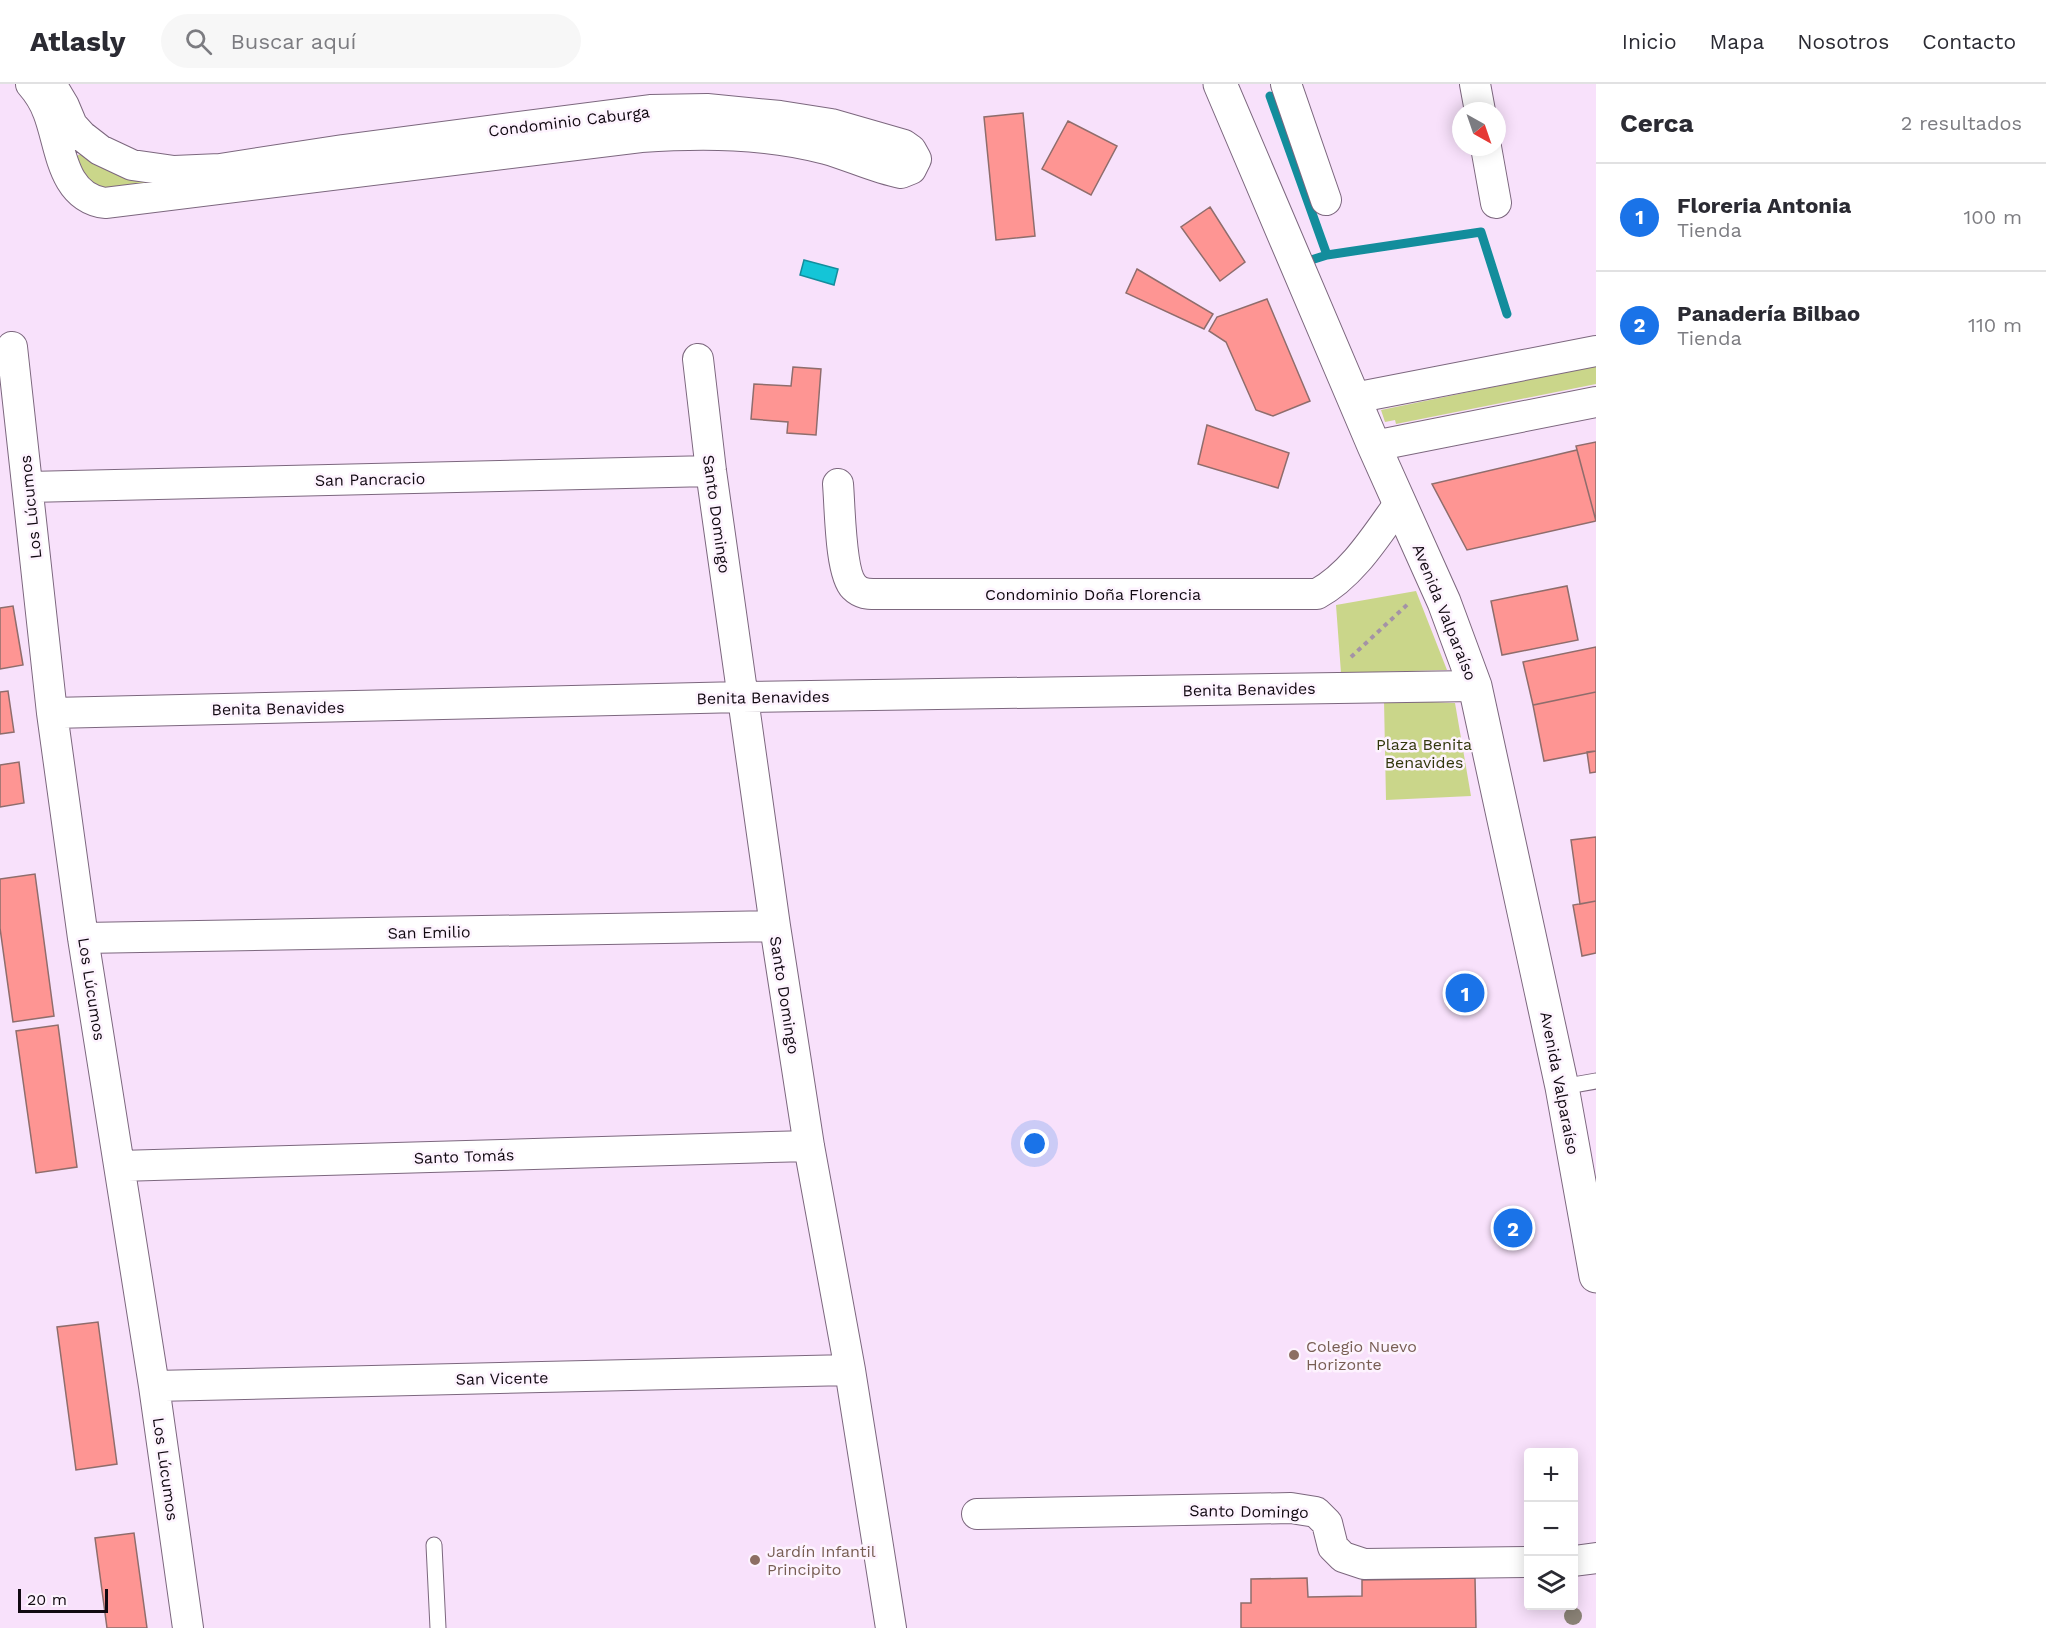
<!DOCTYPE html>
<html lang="es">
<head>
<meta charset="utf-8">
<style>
	body { margin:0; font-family:"Work Sans",sans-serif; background:#f7f7f7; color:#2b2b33 }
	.controls { position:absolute; right:18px; bottom:18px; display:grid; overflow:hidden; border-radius:6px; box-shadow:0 3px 15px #0003 }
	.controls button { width:54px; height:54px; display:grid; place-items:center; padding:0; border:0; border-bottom:2px solid #e1e1e2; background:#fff; color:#2b2b33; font:30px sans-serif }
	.compass { position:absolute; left:1452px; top:18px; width:54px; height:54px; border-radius:50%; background:#fff; box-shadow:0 3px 15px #0003; rotate:140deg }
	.scale { position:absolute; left:18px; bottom:15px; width:90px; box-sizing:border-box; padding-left:6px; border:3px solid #110911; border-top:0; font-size:16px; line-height:21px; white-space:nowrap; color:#110911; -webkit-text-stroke:4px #fdf3fe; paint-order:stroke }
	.you { position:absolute; left:1035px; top:1060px; width:21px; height:21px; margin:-15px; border:4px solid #fff; border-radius:50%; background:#1a73e8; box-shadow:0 0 0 9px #1a73e833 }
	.badge { display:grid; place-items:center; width:39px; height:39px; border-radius:50%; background:#1a73e8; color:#fff; font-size:20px; font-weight:700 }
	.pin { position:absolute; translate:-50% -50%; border:3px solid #fff; box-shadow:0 2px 6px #0006 }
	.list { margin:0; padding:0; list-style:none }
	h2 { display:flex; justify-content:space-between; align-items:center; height:78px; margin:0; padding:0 24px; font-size:26px }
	h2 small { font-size:20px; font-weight:400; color:#7c7c81 }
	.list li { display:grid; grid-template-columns:39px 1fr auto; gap:18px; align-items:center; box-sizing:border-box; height:108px; padding:0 24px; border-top:2px solid #e1e1e2 }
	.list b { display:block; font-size:22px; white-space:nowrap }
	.list p { margin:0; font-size:20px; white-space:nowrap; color:#7c7c81 }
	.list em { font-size:20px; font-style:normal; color:#7c7c81 }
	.icon { flex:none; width:33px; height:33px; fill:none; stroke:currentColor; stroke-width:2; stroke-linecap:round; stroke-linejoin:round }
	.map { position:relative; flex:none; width:1596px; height:1544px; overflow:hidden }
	header { display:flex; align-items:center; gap:36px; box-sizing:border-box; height:84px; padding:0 30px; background:#fff; border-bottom:2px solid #e1e1e2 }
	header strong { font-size:28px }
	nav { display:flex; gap:33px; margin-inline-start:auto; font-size:21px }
	.search { width:420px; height:54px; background:#f7f7f7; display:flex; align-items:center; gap:15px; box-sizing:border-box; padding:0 21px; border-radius:33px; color:#7c7c81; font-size:22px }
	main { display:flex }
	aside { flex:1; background:#fff }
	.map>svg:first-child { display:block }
	.green { fill:#cad68a }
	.water { fill:#14c5d7; stroke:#138d9c; stroke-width:1.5 }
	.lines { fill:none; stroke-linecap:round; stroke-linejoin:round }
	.stream { stroke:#138d9c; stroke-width:9 }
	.building { fill:#fe9593; stroke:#8f6d6c; stroke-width:1.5 }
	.lane-casing { stroke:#7c677e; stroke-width:17 }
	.street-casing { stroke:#7c677e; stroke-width:32 }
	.secondary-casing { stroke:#7c677e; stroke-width:35 }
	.path { stroke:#a493a6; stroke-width:4; stroke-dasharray:4.5 4.5; stroke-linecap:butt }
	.lane { stroke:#fff; stroke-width:15 }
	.street { stroke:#fff; stroke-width:30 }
	.secondary { stroke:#fff; stroke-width:33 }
	.tree { fill:#8b8377 }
	.education-dot { fill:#8d6e63; stroke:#fdf3fe; stroke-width:2 }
	.labels { text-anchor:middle; stroke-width:5; stroke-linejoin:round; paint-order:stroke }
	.street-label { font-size:16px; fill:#110911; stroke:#fdf3fe }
	.park-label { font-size:16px; fill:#31360b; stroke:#fdf3fe }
	.education-label { font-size:16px; fill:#785e54; stroke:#fdf3fe; text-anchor:start }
</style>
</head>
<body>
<header>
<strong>Atlasly</strong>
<div class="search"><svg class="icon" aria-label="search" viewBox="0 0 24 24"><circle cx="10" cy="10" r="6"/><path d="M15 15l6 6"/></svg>Buscar aquí</div>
<nav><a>Inicio</a><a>Mapa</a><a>Nosotros</a><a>Contacto</a></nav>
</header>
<main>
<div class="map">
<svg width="1596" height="1544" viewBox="0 0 1596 1544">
	<rect width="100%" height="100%" fill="#f8e1fb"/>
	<!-- green -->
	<path class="green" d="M89 68 165 96 93 108 74 77 78 71Z
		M1596 282V300L1396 340 1395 336 1385 338 1381 326Z
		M1416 507 1447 586 1341 589 1336 521Z
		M1384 616 1455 619 1471 712 1386 716Z"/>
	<!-- water -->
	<path class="water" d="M804 176 838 185 834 201 800 191Z"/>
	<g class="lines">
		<!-- stream -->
		<path class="stream" d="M1270 12 1327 171 1481 148 1507 230
			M1311 176 1327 171"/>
	</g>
	<!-- building -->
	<path class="building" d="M1023 29 1035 152 996 156 984 33Z
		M1068 37 1117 62 1091 111 1042 85Z
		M1210 123 1245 178 1220 197 1181 143Z
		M1137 185 1213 230 1204 245 1126 209Z
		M1267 215 1310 317 1273 332 1256 326 1226 258 1209 247 1217 233Z
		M793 283 821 285 816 351 787 349 788 338 751 335 754 300 791 302Z
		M1207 341 1289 369 1278 404 1198 380Z
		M1596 358V437L1576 362Z
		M1577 366 1596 437 1467 466 1432 400Z
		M1567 502 1578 556 1502 571 1491 517Z
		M13 522 23 581 0 585V524Z
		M1596 563V608L1533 621 1523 578Z
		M8 607 14 648 0 650V608Z
		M1596 608V667L1544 677 1533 621Z
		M1596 667V688L1590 689 1587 668Z
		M19 678 24 719 0 723V681Z
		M1596 753V817L1580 820 1571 756Z
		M35 790 54 932 13 938 0 844V795Z
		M1596 817V869L1582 872 1573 821Z
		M58 941 77 1083 36 1089 16 947Z
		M98 1238 117 1380 76 1386 57 1243Z
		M134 1449 147 1544H107L95 1454Z
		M1307 1494 1308 1513 1362 1512V1496L1475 1494 1476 1544H1241V1519H1251V1495Z"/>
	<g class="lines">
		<defs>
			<path id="lane" d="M1562 1003 1596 997
				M434 1461 438 1544"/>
			<path id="street" d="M31 0C38 8 44 17 48 28 61 61 61 113 105 119L641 53C702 49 766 49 826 65 851 72 875 84 901 89L911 85 916 75 911 66 904 61 831 40 780 32 707 25 650 26 343 66 220 85 174 87 132 81 100 66 82 52 72 41 64 22 51 0
				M1286 0 1326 116
				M1475 0 1480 27
				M1486 63 1496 119
				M12 263 52 629 83 854 154 1302 188 1544
				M698 275 711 387 775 842 809 1062 850 1286 891 1544
				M1354 314 1596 267
				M1374 362 1596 318
				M838 400C840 422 840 489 854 503 861 510 868 510 876 510H1317C1352 491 1376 452 1399 420
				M28 403 711 387
				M52 629 742 613 1475 602
				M83 854 775 842
				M120 1082 809 1062
				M154 1302 850 1286
				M977 1430 1291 1424 1316 1428 1327 1439 1333 1463 1343 1473 1364 1480 1528 1478
				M1574 1477 1596 1474"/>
			<path id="secondary" d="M1220 0 1374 362 1444 518 1475 602 1562 1003 1596 1192"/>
		</defs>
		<!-- lane casing -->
		<use href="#lane" class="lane-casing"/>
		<!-- street casing -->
		<use href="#street" class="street-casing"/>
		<!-- secondary casing -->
		<use href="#secondary" class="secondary-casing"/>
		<!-- path -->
		<path class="path" d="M1351 573 1409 519"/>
		<!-- lane -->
		<use href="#lane" class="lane"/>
		<!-- street -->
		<use href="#street" class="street"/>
		<!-- secondary -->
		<use href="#secondary" class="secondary"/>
	</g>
	<!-- trees -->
	<circle class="tree" cx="1573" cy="1532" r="9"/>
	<!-- markers -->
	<g class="education-dot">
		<circle cx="1294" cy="1271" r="6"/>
		<circle cx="755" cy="1476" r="6"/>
	</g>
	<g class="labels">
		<!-- street labels -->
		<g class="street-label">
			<text transform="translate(569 37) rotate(-7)" y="6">Condominio Caburga</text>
			<text transform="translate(370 395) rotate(-1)" y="6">San Pancracio</text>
			<text transform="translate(30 423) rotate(-96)" y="6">Los Lúcumos</text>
			<text transform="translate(717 430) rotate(82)" y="6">Santo Domingo</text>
			<text x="1093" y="516">Condominio Doña Florencia</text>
			<text transform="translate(1445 528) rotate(68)" y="6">Avenida Valparaíso</text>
			<text transform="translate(1249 605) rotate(-1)" y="6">Benita Benavides</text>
			<text transform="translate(763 613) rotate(-1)" y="6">Benita Benavides</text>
			<text transform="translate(278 624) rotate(-1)" y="6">Benita Benavides</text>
			<text transform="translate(429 848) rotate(-1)" y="6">San Emilio</text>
			<text transform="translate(92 905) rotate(81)" y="6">Los Lúcumos</text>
			<text transform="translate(785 911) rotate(81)" y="6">Santo Domingo</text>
			<text transform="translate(1560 999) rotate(79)" y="6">Avenida Valparaíso</text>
			<text transform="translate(464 1072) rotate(-2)" y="6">Santo Tomás</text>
			<text transform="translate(502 1294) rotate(-1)" y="6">San Vicente</text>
			<text transform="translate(166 1385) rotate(82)" y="6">Los Lúcumos</text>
			<text transform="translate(1249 1427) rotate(1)" y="6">Santo Domingo</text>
		</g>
		<!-- park labels -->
		<g class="park-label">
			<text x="1424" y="666">Plaza Benita<tspan x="1424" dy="18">Benavides</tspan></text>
		</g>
		<!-- education labels -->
		<g class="education-label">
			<text x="1306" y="1268">Colegio Nuevo<tspan x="1306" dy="18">Horizonte</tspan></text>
			<text x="767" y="1473">Jardín Infantil<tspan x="767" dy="18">Principito</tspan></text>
		</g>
	</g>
</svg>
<div class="controls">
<button>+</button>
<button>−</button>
<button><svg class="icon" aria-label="layers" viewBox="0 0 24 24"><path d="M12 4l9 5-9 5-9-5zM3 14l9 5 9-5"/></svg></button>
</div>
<svg class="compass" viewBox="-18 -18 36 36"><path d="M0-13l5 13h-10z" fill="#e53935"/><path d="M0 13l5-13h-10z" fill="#7c7c81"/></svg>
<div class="scale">20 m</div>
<div class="you"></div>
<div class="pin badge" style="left:1465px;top:909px">1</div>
<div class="pin badge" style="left:1513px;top:1144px">2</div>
</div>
<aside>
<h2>Cerca<small>2 resultados</small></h2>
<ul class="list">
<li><span class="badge">1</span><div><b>Floreria Antonia</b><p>Tienda</p></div><em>100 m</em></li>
<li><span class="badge">2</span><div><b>Panadería Bilbao</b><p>Tienda</p></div><em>110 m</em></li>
</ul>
</aside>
</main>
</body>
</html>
